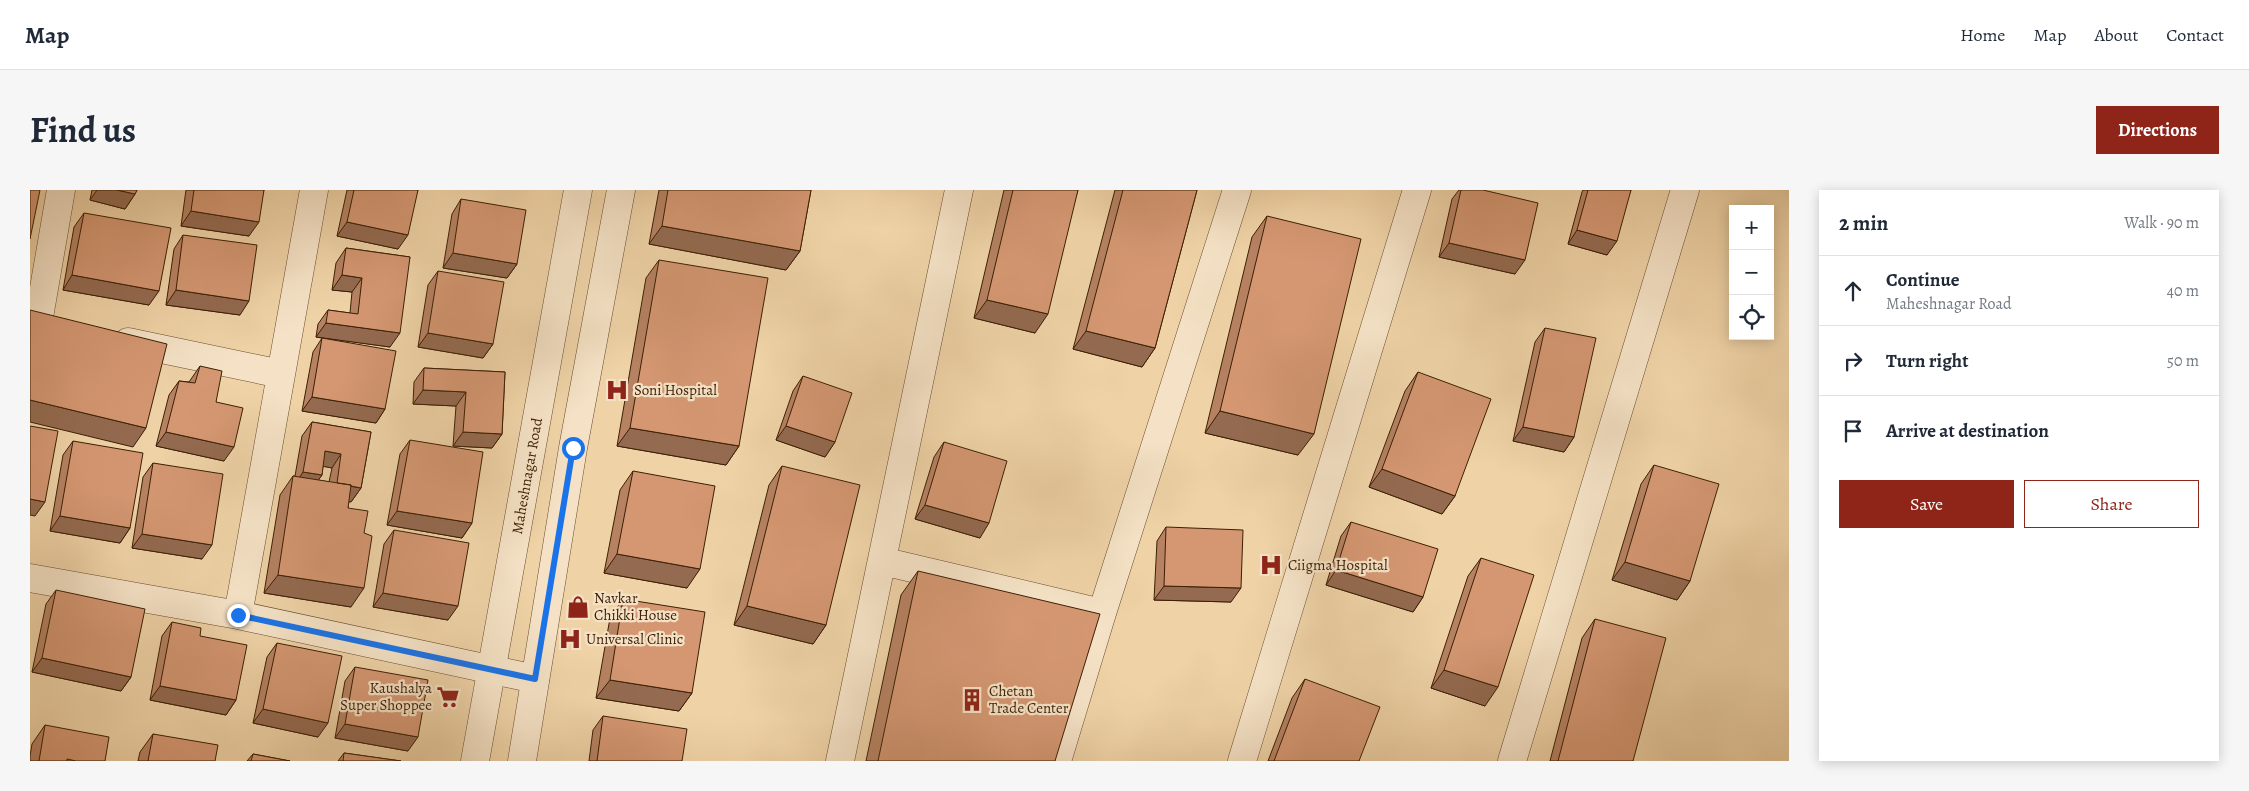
<!DOCTYPE html>
<html lang="en">
<head>
<meta charset="utf-8">
<style>
	body { margin:0; font-family:Alegreya,serif; background:#f6f6f7; color:#1f2937 }
	.controls { position:absolute; right:15px; top:15px; display:grid; overflow:hidden; border-radius:0px; box-shadow:0 2px 12px #0003 }
	.controls button { width:45px; height:45px; display:grid; place-items:center; padding:0; border:0; border-bottom:1px solid #e0e1e3; background:#fff; color:#1f2937; font:25px sans-serif }
	.stop { position:absolute; width:15px; height:15px; margin:-11px; border:4px solid #1a73e8; border-radius:50%; background:#fff }
	.stop.end { background:#1a73e8; border-color:#fff; box-shadow:0 1px 5px #0008 }
	.list { margin:0; padding:0; list-style:none }
	h2 { display:flex; justify-content:space-between; align-items:center; height:65px; margin:0; padding:0 20px; font-size:21px }
	h2 small { font-size:16px; font-weight:400; color:#747a83 }
	.list li { display:grid; grid-template-columns:32px 1fr auto; gap:15px; align-items:center; box-sizing:border-box; height:70px; padding:0 20px; border-top:1px solid #e0e1e3 }
	.list b { display:block; font-size:19px; white-space:nowrap }
	.list p { margin:0; font-size:16px; white-space:nowrap; color:#747a83 }
	.list em { font-size:16px; font-style:normal; color:#747a83 }
	.actions { display:flex; gap:10px; padding:15px 20px }
	.actions a { flex:1; padding:11px 0; border:1px solid #8f2418; border-radius:0px; text-align:center; font-size:18px; color:#8f2418 }
	.actions .main { background:#8f2418; color:#fff }
	.icon { flex:none; width:28px; height:28px; fill:none; stroke:currentColor; stroke-width:2; stroke-linecap:round; stroke-linejoin:round }
	.map { position:relative; flex:none; width:1759px; height:571px; overflow:hidden; border-radius:0px }
	header { display:flex; align-items:center; gap:30px; box-sizing:border-box; height:70px; padding:0 25px; background:#fff; border-bottom:1px solid #e0e1e3 }
	header strong { font-size:24px }
	nav { display:flex; gap:28px; margin-inline-start:auto; font-size:18px }
	.intro { display:flex; align-items:center; justify-content:space-between; box-sizing:border-box; height:120px; padding:0 30px }
	h1 { margin:0; font-size:35px }
	.button { padding:12px 22px; border-radius:0px; background:#8f2418; color:#fff; font-size:18px; font-weight:700 }
	main { display:flex; gap:30px; padding:0 30px }
	aside { flex:1; background:#fff; border-radius:0px; box-shadow:0 2px 12px #0003 }
	.map>svg:first-child { display:block }
	.lines { fill:none; stroke-linecap:round; stroke-linejoin:round }
	.minor-casing { stroke:#694c2e; stroke-width:29 }
	.tertiary-casing { stroke:#694c2e; stroke-width:29 }
	.minor { stroke:#f5e2c6; stroke-width:28 }
	.tertiary { stroke:#f5e2c6; stroke-width:28 }
	.wall { fill:#b68262; stroke:#3c1f05; fill-rule:evenodd }
	.shaded-wall { fill:#946a50; stroke:#3c1f05 }
	.building { fill:#d49772; stroke:#3c1f05 }
	.route { stroke:#1a73e8; stroke-width:6 }
	.labels { text-anchor:middle; stroke-width:4.5; stroke-linejoin:round; paint-order:stroke }
	.poi-label { font-size:15px; fill:#3c1f05; stroke:#f5e2c6; text-anchor:start }
	.street-label { font-size:15px; fill:#3c1f05; stroke:#f5e2c6 }
</style>
</head>
<body>
<header>
<strong>Map</strong>
<nav><a>Home</a><a>Map</a><a>About</a><a>Contact</a></nav>
</header>
<div class="intro"><h1>Find us</h1><a class="button">Directions</a></div>
<main>
<div class="map">
<svg width="1759" height="571" viewBox="0 0 1759 571">
	<rect width="100%" height="100%" fill="#efd3a7"/>
	<filter id="stains"><feTurbulence type="fractalNoise" baseFrequency=".004" numOctaves="4"/><feColorMatrix values="0 0 0 0 .2 0 0 0 0 .09 0 0 0 0 .02 0 0 0 .5 -.17"/></filter>
	<radialGradient id="worn" r=".72"><stop offset=".6" stop-color="#630" stop-opacity="0"/><stop offset="1" stop-color="#630" stop-opacity=".3"/></radialGradient>
	<g class="lines">
		<defs>
			<path id="minor" d="M8 133 31 0
				M98 152 251 184
				M852 371 1072 423 1207 0
				M0 388 208 425 505 489
				M208 425 284 0
				M810 571 929 0
				M1027 571 1072 423
				M1212 571 1387 0
				M1482 571 1655 0"/>
			<path id="tertiary" d="M445 571 548 0
				M492 571 543 258 591 0"/>
		</defs>
		<!-- minor casing -->
		<use href="#minor" class="minor-casing"/>
		<!-- tertiary casing -->
		<use href="#tertiary" class="tertiary-casing"/>
		<!-- minor -->
		<use href="#minor" class="minor"/>
		<!-- tertiary -->
		<use href="#tertiary" class="tertiary"/>
	</g>
	<!-- wall -->
	<path class="wall" d="M62 0H107L105 4 95 19 60 10Z
		M156 0H234L219 46 151 36Z
		M317 0H388L368 59 307 46Z
		M629 0H781L770 61 756 80 619 54Z
		M974 0H1048L1005 143 944 128Z
		M1085 0H1167L1125 158 1112 177 1043 159Z
		M1429 0H1453L1485 84 1409 67 1422 9Z
		M1553 0H1601L1577 65 1538 54 1552 2Z
		M431 9 487 74 477 88 413 78 422 24Z
		M54 23 119 115 33 100 44 37Z
		M1237 26 1268 265 1175 243 1222 47Z
		M153 45 210 125 136 115 144 59Z
		M316 58 380 67 360 157 302 149 355 219 346 233 272 221 283 162 292 148 286 147 288 134 298 120 320 123 322 102 302 100 306 73Z
		M629 70 709 256 696 275 587 256 616 88Z
		M408 81 463 154 453 168 388 157 398 95Z
		M1515 138 1544 247 1534 262 1483 251 1505 152Z
		M170 176 186 212 194 271 126 256 139 205 149 191 159 192Z
		M394 178 475 182 472 244 462 258 423 256 426 216 383 214 384 192Z
		M1388 182 1425 306 1412 324 1339 297 1375 201Z
		M773 186 805 252 795 267 746 250 763 201Z
		M282 232 341 242 331 298 321 312 319 311 318 318 321 417 234 403 250 305 263 286H265L272 246ZM293 276 302 278 299 292 288 290 292 285Z
		M380 250 442 333 432 348 357 335 370 264Z
		M43 251 100 338 90 353 20 341 33 265Z
		M914 252 950 348 885 329 904 267Z
		M123 273 172 369 102 358 113 287Z
		M1624 275 1660 391 1647 410 1582 390 1611 294Z
		M752 276 796 435 783 454 704 435 739 295Z
		M603 281 657 398 574 383 590 300Z
		M1321 332 1393 407 1383 422 1296 395 1311 346Z
		M1136 337 1201 412 1124 410 1127 351Z
		M364 340 418 430 343 417 354 354Z
		M1451 368 1455 516 1401 498 1438 386Z
		M888 381 1025 571H836L871 405Z
		M26 400 101 487 91 501 2 482 16 414Z
		M593 409 662 503 649 521 566 508 580 428Z
		M1565 429 1603 571H1520L1552 448Z
		M142 432 206 510 196 525 120 510 132 446Z
		M247 453 288 547 223 533 237 467Z
		M325 477 378 561 305 548 315 491Z
		M1275 489 1329 571H1238L1262 508Z
		M573 526 652 571H559L563 540Z
		M15 535 75 571H0V566L2 554Z
		M123 544 185 571H108L110 562Z
		M314 563 371 571H308Z
		M223 564 260 571H217Z"/>
	<!-- shaded-wall -->
	<path class="shaded-wall" d="M67 0H87L105 4 95 19 60 10Z
		M161 21 229 32 219 46 151 36Z
		M317 32 378 45 368 59 307 46Z
		M632 36 770 61 756 80 619 54Z
		M1547 40 1587 51 1577 65 1538 54Z
		M1419 53 1495 70 1485 84 1409 67Z
		M423 63 487 74 477 88 413 78Z
		M42 85 129 101 119 115 33 100Z
		M312 85 332 88 322 102 302 100Z
		M146 100 219 111 210 125 136 115Z
		M957 110 1018 124 1005 143 944 128Z
		M296 133 370 143 360 157 286 147Z
		M1056 141 1125 158 1112 177 1043 159Z
		M398 143 463 154 453 168 388 157Z
		M393 200 436 202 426 216 383 214Z
		M282 207 355 219 346 233 272 221Z
		M0 210 116 238 103 257 0 232Z
		M1190 221 1284 244 1268 265 1175 243Z
		M756 236 805 252 795 267 746 250Z
		M1493 237 1544 247 1534 262 1483 251Z
		M600 238 709 256 696 275 587 256Z
		M136 242 204 257 194 271 126 256Z
		M433 242 472 244 462 258 423 256Z
		M295 261 311 264 302 278 286 275Z
		M1352 279 1425 306 1412 324 1339 297Z
		M273 282 292 285 282 299 264 296Z
		M307 294 331 298 321 312 297 308Z
		M0 309 15 312 5 326 0 325Z
		M895 315 959 333 950 348 885 329Z
		M367 321 442 333 432 348 357 335Z
		M30 326 100 338 90 353 20 341Z
		M112 344 182 355 172 369 102 358Z
		M587 364 670 379 657 398 574 383Z
		M1595 372 1660 391 1647 410 1582 390Z
		M1306 380 1393 407 1383 422 1296 395Z
		M248 385 334 398 321 417 234 403Z
		M1134 396 1211 398 1201 412 1124 410Z
		M353 403 428 416 418 430 343 417Z
		M717 416 796 435 783 454 704 435Z
		M12 468 101 487 91 501 2 482Z
		M1414 480 1468 497 1455 516 1401 498Z
		M580 490 662 503 649 521 566 508Z
		M130 496 206 510 196 525 120 510Z
		M233 519 298 533 288 547 223 533Z
		M315 534 388 547 378 561 305 548Z"/>
	<!-- building -->
	<path class="building" d="M0 0H10L0 49Z
		M87 0H107L105 4Z
		M164 0H234L229 32 161 21Z
		M324 0H388L378 45 317 32Z
		M638 0H781L770 61 632 36Z
		M983 0H1048L1018 124 957 110Z
		M1093 0H1167L1125 158 1056 141Z
		M1431 0H1453L1508 13 1495 70 1419 53Z
		M1558 0H1601L1587 51 1547 40Z
		M431 9 496 20 487 74 423 63Z
		M54 23 141 38 129 101 42 85Z
		M1237 26 1331 49 1284 244 1190 221Z
		M153 45 227 55 219 111 146 100Z
		M316 58 380 67 370 143 296 133 298 120 328 124 332 88 312 85Z
		M629 70 738 88 709 256 600 238Z
		M408 81 474 92 463 154 398 143Z
		M0 120 137 154 116 238 0 210Z
		M1515 138 1566 148 1544 247 1493 237Z
		M292 148 366 161 355 219 282 207Z
		M170 176 192 181 186 212 213 218 204 257 136 242 149 191 165 193Z
		M394 178 475 182 472 244 433 242 436 202 393 200Z
		M1388 182 1461 209 1425 306 1352 279Z
		M773 186 822 203 805 252 756 236Z
		M282 232 341 242 331 298 321 296V295L307 293 311 264 295 261 292 285 273 282Z
		M0 236 28 241 15 312 0 309Z
		M380 250 453 262 442 333 367 321Z
		M43 251 113 263 100 338 30 326Z
		M914 252 977 271 959 333 895 315Z
		M123 273 193 284 182 355 112 344Z
		M1624 275 1689 294 1660 391 1595 372Z
		M752 276 830 295 796 435 717 416Z
		M603 281 685 296 670 379 587 364Z
		M263 286 321 295 318 318 338 321 334 343 342 346 334 398 248 385Z
		M1321 332 1408 359 1393 407 1306 380Z
		M1136 337 1213 340 1211 398 1134 396Z
		M364 340 439 353 428 416 353 403Z
		M1451 368 1504 385 1468 497 1414 480Z
		M888 381 1070 424 1025 571H848Z
		M26 400 115 419 101 487 12 468Z
		M593 409 675 422 662 503 580 490Z
		M1565 429 1636 448 1603 571H1528Z
		M142 432 171 438 170 446 217 455 206 510 130 496Z
		M247 453 312 466 298 533 233 519Z
		M325 477 398 490 388 547 315 534Z
		M1275 489 1350 517 1329 571H1244Z
		M573 526 657 539 652 571H567Z
		M15 535 79 547 75 571H46L37 569V571H9Z
		M123 544 188 555 185 571H118Z
		M314 563 371 571H313Z
		M223 564 260 571H221Z"/>
	<g class="lines">
		<!-- route -->
		<path class="route" d="M208 425 505 489 543 258"/>
	</g>
	<!-- icons -->
	<defs>
		<symbol id="hospital-bare" viewBox="-9 -9 18 18"><path d="M-5-5h3v3.5h4V-5h3V5h-3V1.5h-4V5h-3Z" fill="#8f2418" stroke="#f5e2c6" stroke-width="2.5" paint-order="stroke"/></symbol>
		<symbol id="shop-bare" viewBox="-9 -9 18 18"><path d="M-5-2.5h2.3a2.7 3.5 0 0 1 5.4 0H5L5.5 6h-11ZM-1.5-2.5h3a1.5 2.3 0 0 0-3 0Z" fill="#8f2418" stroke="#f5e2c6" stroke-width="2.5" paint-order="stroke"/></symbol>
		<symbol id="supermarket-bare" viewBox="-9 -9 18 18"><path d="M-6-5.5h2.5l.6 2H6L4.5 2H-2.5L-4.4-4H-6ZM-1.5 3.2a1.3 1.3 0 1 0 .1 0ZM3 3.2a1.3 1.3 0 1 0 .1 0Z" fill="#8f2418" stroke="#f5e2c6" stroke-width="2.5" paint-order="stroke"/></symbol>
		<symbol id="building-bare" viewBox="-9 -9 18 18"><path d="M-4-6H4V6H1V3H-1V6H-4ZM-2.5-4.3h1.7v1.8h-1.7ZM.8-4.3h1.7v1.8H.8ZM-2.5-1h1.7V.8h-1.7ZM.8-1h1.7V.8H.8Z" fill="#8f2418" stroke="#f5e2c6" stroke-width="2.5" paint-order="stroke"/></symbol>
	</defs>
	<g fill-rule="evenodd">
		<use href="#hospital-bare" x="571" y="184" width="32" height="32"/>
		<use href="#hospital-bare" x="1225" y="359" width="32" height="32"/>
		<use href="#shop-bare" x="532" y="401" width="32" height="32"/>
		<use href="#hospital-bare" x="524" y="433" width="32" height="32"/>
		<use href="#supermarket-bare" x="402" y="491" width="32" height="32"/>
		<use href="#building-bare" x="926" y="494" width="32" height="32"/>
	</g>
	<g class="labels">
		<!-- poi labels -->
		<g class="poi-label">
			<text x="604" y="205">Soni Hospital</text>
			<text x="1258" y="380">Ciigma Hospital</text>
			<text x="564" y="413">Navkar<tspan x="564" dy="17">Chikki House</tspan></text>
			<text x="556" y="454">Universal Clinic</text>
			<text x="402" y="503" text-anchor="end">Kaushalya<tspan x="402" dy="17">Super Shoppee</tspan></text>
			<text x="959" y="506">Chetan<tspan x="959" dy="17">Trade Center</tspan></text>
		</g>
		<!-- street labels -->
		<g class="street-label">
			<text transform="translate(497 286) rotate(-80)" y="5">Maheshnagar Road</text>
		</g>
	</g>
	<rect width="100%" height="100%" filter="url(#stains)"/>
	<rect width="100%" height="100%" fill="url(#worn)"/>
</svg>
<div class="controls">
<button>+</button>
<button>−</button>
<button><svg class="icon" aria-label="locate" viewBox="0 0 24 24"><circle cx="12" cy="12" r="6"/><path d="M12 2v4M12 18v4M2 12h4M18 12h4"/></svg></button>
</div>
<div class="stop" style="left:543px;top:258px"></div>
<div class="stop end" style="left:208px;top:425px"></div>
</div>
<aside>
<h2>2 min<small>Walk · 90 m</small></h2>
<ul class="list">
<li><svg class="icon" aria-label="ahead" viewBox="0 0 24 24"><path d="M12 20V5M6 11l6-6 6 6"/></svg><div><b>Continue</b><p>Maheshnagar Road</p></div><em>40 m</em></li>
<li><svg class="icon" aria-label="right" viewBox="0 0 24 24"><path d="M7 20v-9h11M14 6l5 5-5 5"/></svg><div><b>Turn right</b></div><em>50 m</em></li>
<li><svg class="icon" aria-label="arrive" viewBox="0 0 24 24"><path d="M6 21V4h12l-3 4 3 4H6"/></svg><div><b>Arrive at destination</b></div></li>
</ul>
<div class="actions"><a class="main">Save</a><a>Share</a></div>
</aside>
</main>
</body>
</html>
